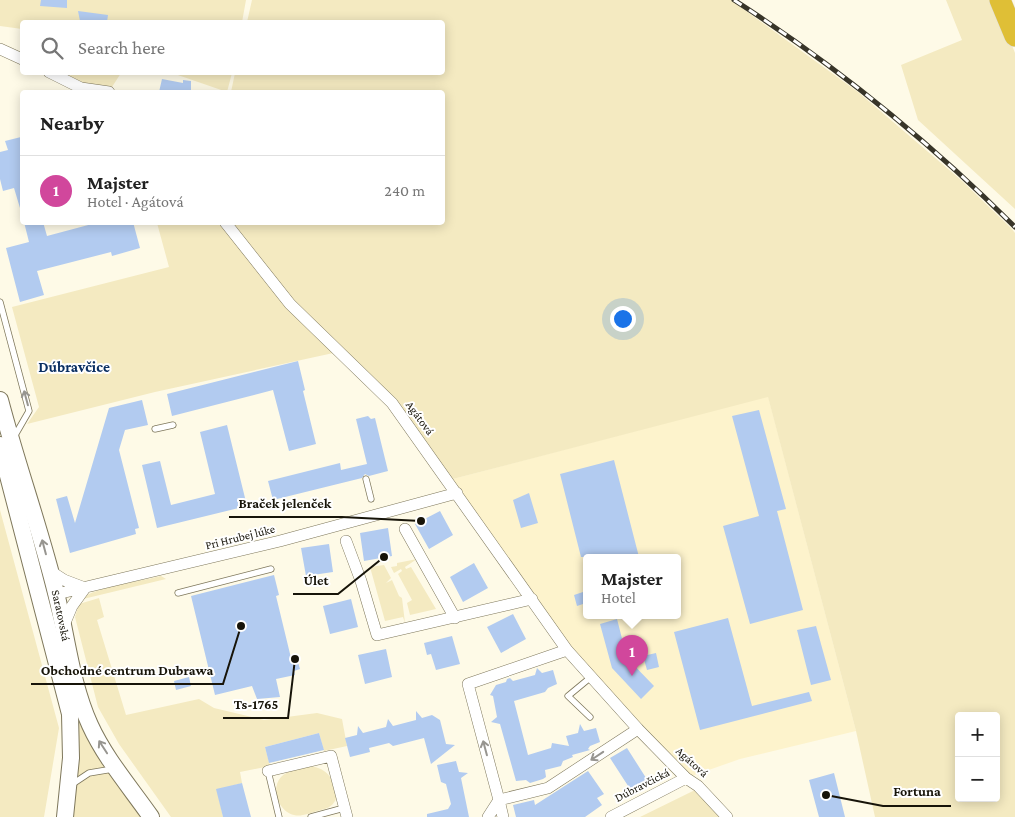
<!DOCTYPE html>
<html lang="en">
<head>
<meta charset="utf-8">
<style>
	body { margin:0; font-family:"Crimson Pro",serif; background:#f6f6f6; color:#222 }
	.controls { position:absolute; right:15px; bottom:15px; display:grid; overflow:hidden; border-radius:5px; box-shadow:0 2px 12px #0003 }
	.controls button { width:45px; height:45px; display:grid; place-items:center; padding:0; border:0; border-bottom:1px solid #e0e0e0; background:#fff; color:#222; font:25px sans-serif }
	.you { position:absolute; left:622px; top:318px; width:18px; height:18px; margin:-12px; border:4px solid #fff; border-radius:50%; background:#1a73e8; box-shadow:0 0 0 8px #1a73e833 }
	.badge { display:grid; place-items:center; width:32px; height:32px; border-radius:50%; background:#1664ce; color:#fff; font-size:16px; font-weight:700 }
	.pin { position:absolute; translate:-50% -41px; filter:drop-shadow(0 1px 2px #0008) }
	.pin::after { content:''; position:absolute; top:26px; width:18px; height:15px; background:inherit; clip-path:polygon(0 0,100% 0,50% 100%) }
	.popup { position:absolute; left:583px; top:554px; width:98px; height:65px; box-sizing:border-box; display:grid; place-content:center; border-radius:5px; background:#fff; filter:drop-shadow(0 1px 4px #0005); font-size:16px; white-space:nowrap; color:#767676 }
	.popup b { font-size:19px; color:#222 }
	.popup::after { content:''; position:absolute; left:50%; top:100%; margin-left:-10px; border:10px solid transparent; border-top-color:#fff }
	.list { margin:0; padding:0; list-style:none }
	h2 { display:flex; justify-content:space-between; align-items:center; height:65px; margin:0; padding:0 20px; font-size:21px }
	h2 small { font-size:16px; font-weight:400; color:#767676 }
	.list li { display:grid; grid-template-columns:32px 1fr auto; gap:15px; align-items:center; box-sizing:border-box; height:70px; padding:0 20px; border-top:1px solid #e0e0e0 }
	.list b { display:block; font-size:19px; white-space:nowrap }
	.list p { margin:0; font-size:16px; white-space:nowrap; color:#767676 }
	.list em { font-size:16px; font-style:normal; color:#767676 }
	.icon { flex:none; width:28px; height:28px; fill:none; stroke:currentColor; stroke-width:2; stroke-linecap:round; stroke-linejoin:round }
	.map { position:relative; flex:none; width:1015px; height:817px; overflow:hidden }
	.search { position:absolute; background:#fff; box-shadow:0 2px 12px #0003; left:20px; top:20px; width:425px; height:55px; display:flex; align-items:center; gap:12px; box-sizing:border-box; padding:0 18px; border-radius:5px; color:#767676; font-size:19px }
	.panel { position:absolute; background:#fff; box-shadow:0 2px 12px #0003; left:20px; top:90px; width:425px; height:135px; border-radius:5px }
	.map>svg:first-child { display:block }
	.built { fill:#fdf3cc; fill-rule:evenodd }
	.green { fill:#f4eac1; fill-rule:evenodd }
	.building { fill:#b2cbf0 }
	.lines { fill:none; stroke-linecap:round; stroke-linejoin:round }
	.service-casing { stroke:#7e775b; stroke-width:7 }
	.minor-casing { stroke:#7e775b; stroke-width:12 }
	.secondary-casing { stroke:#7e775b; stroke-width:18 }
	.motorway-casing { stroke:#dfdedd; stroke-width:22 }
	.service { stroke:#fff; stroke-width:5.5 }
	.minor { stroke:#fff; stroke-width:11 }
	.secondary { stroke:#fff; stroke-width:16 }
	.motorway { stroke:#dfbf36; stroke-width:21 }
	.rail-casing { stroke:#383529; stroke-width:5 }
	.rail { stroke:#fff; stroke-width:3; stroke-dasharray:9; stroke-linecap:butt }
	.oneway { stroke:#979590 }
	.labels { text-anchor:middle; stroke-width:4; stroke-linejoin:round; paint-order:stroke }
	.street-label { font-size:12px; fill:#171409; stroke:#fff }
	.quarter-label { font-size:15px; font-weight:bold; fill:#092e61; stroke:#fff }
	.leader { fill:none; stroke:#171409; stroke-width:2 }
	.callout-dot { fill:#171409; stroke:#fff; stroke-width:2 }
	.callout-label { font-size:14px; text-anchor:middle; font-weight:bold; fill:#171409; stroke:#fff; stroke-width:4; stroke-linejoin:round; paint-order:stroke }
</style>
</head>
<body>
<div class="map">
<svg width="1015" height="817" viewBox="0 0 1015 817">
	<rect width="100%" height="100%" fill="#fefae7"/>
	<!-- built -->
	<path class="built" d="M768 396 856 731 740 759 686 778 568 650 449 480ZM587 557H677V615H587Z"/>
	<!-- green -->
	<path class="green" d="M0 0H246L242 22H22V29L0 26Z
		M252 0H731L858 92 961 180 1011 228 1015 233V817H875L856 731 768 397 449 480 392 403 338 352 155 392 27 424 39 407 12 307 169 267 157 223 442 222V92H231L235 73 442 72V22H247ZM959 716H996V798H959Z
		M946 0H994L1015 53V209L918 120 901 65 962 40Z
		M49 73H121L112 87 105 92Z
		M172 73H232L227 92Z
		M0 510 59 728 44 817H0Z
		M417 559 405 567 406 569 411 567 436 609 410 615 407 603 412 600 398 574 402 571 401 569 394 573 391 567 397 566V563Z
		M384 565 391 578 386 583 392 580 399 596 402 598 405 623 403 617 385 621 370 567Z
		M161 576 166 579 79 600C97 586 138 582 161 576Z
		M99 598 104 617 97 620 126 715 199 699 214 708 264 720 317 713 342 719 347 746 324 751 319 733 265 747 270 766 240 772 242 783 217 790 223 817H171L119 744 98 707 75 617 79 604Z
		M79 712 151 817H65L71 758Z
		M310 766C328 768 337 782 336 799 332 808 325 809 317 811 310 813 301 817 294 815 279 812 270 789 281 777 287 770 301 769 310 766Z
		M695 790 719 817H640Z"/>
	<!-- building -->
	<path class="building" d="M41 0H67V8L40 6Z
		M78 11 108 15 107 22 80 21Z
		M162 79 183 83V80L191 81V92H159Z
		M21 137 22 208H20L14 188 3 191 0 179V152L8 150 5 141Z
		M24 222H43L47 236 92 224 133 222 140 248 112 256 111 252 37 271 44 295 20 302 6 248 29 242Z
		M298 361 305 390 303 391 316 444 289 451 273 390 172 416 167 394Z
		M142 400 148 425 125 430 119 450 139 528 135 529 136 534 70 553 56 499 67 496 75 523 109 408Z
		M759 410 786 509 777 511 803 610 750 624 723 526 759 516 732 416Z
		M368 416 371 419 375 418 388 471 369 476 365 474 362 478 273 500 268 481 340 463 341 470 367 464 356 419Z
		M227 425 247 506 157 528 142 465 160 461 171 505 215 494 200 432Z
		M614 460 639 557H581L560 474Z
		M529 493 538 523 521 528 513 500Z
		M440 511 453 535 429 549 415 524Z
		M388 528 392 556 364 561 360 533Z
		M329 544 333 572 306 576 301 548Z
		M474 563 488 588 463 602 450 577Z
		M274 575 279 595 276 596 291 658 296 656 300 669 294 671 295 675 276 679 280 697 257 699 252 686 215 695 191 596Z
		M583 592 586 603 577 606 574 595Z
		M351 599 358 627 330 634 323 606Z
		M513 614 526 639 501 653 487 627Z
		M728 618 752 706 809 692 812 701 700 730 674 632Z
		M617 619 627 658 654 686 641 699 612 668 600 624Z
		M816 626 831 680 811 685 797 630Z
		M452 636 460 664 436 670 431 654 427 655 424 643Z
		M386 649 392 677 365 684 358 655Z
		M656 653 659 667 647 670 643 656Z
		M537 668 542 673 553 670 557 684 548 688 545 692 514 701 528 755 551 748 552 743 569 746 566 736 578 733 580 724 584 731 596 728 600 742 590 746 588 749 590 750 572 755 573 757 563 761 561 766 545 770 546 777 543 779 530 783 526 780 516 781 500 724 491 722 497 717 493 696 490 695 496 685 506 682 507 679 510 678 513 681 535 675Z
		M189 677 191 686 176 690 174 681Z
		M416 711 422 718 432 715 440 720 446 744 455 745 431 764 424 738 393 746 389 743 369 748 370 752 350 757 345 738 357 735 358 726 363 733 386 727 388 719 393 726 416 720Z
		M319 733 324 750 269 763 265 747Z
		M627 748 648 781 632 792 610 758Z
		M456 761 459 772 468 773 461 778 469 817H427V814L448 809 451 804 446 784 441 782 437 765Z
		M588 771 604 794 597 798 602 805 585 817H516L513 805 534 800 535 805Z
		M834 773 845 817H819L809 780Z
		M242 783 251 817H223L216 789Z"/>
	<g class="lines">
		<defs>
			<path id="service" d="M0 302 29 411 14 437
				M155 429 173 425
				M366 479 371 499
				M178 593 271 569
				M590 717 568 696 591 677
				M268 771 279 817
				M71 785 89 773 113 769
				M311 817 344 808"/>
			<path id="minor" d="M0 49 22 59
				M49 72 81 88 109 92
				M225 222 290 304 392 403 567 650 638 729 686 778 698 786 727 817
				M405 529 455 618
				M346 541 361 581 377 635 532 599
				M50 571 64 580 85 588
				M57 594 280 541 457 493
				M64 625 72 606 85 588
				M567 650 468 684 499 800 548 788 638 729
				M268 771 331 756 347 817
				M499 800 503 817
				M488 817 499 800
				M611 817 686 778"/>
			<g id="secondary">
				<path id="s1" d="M0 400C17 465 40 528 56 593 67 637 71 683 90 725 105 758 130 787 151 817"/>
				<path d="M0 445 70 714 71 758 65 817"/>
			</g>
			<path id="motorway" d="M1000 0 1015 36"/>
		</defs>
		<!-- service casing -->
		<use href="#service" class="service-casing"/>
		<!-- minor casing -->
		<use href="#minor" class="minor-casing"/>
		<!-- secondary casing -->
		<use href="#secondary" class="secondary-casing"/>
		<!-- motorway casing -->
		<use href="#motorway" class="motorway-casing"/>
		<!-- service -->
		<use href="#service" class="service"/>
		<!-- minor -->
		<use href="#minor" class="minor"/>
		<!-- secondary -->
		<use href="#secondary" class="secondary"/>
		<!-- motorway -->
		<use href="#motorway" class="motorway"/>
		<defs>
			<path id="rail" d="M734 0C835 65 930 142 1015 227"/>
		</defs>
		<!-- rail casing -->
		<use href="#rail" class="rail-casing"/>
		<!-- rail -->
		<use href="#rail" class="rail"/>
	</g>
	<!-- one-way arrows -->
	<defs><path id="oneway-shaft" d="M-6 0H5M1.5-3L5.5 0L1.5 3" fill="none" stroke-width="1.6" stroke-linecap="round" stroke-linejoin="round" transform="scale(1.25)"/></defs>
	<g class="oneway">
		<use href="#oneway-shaft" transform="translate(26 398) rotate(-105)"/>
		<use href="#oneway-shaft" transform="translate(44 547) rotate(-105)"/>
		<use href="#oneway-shaft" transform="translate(103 747) rotate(-123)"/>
		<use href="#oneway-shaft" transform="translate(485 748) rotate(-105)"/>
		<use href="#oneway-shaft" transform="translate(597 756) rotate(146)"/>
	</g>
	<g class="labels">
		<!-- street labels -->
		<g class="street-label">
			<text transform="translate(420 418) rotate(54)" y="4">Agátová</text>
			<text transform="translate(240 537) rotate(-14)" y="4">Pri Hrubej lúke</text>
			<text dy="4" stroke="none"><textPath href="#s1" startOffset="224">Saratovská</textPath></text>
			<text transform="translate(692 762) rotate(42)" y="4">Agátová</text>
			<text transform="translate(642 785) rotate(-27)" y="4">Dúbravčická</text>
		</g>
		<!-- quarter labels -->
		<g class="quarter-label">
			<text x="74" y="372">Dúbravčice</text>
		</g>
	</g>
	<!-- callouts -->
	<path class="leader" d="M421 521L342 517H229M384 557L338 594H293M241 626L223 684H31M295 659L288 718H223M826 795L883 806H951"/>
	<g class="callout-dot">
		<circle cx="421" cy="521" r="5"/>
		<circle cx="384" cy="557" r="5"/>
		<circle cx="241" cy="626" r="5"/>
		<circle cx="295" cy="659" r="5"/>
		<circle cx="826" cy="795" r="5"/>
	</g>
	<g class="callout-label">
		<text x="285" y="508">Braček jelenček</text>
		<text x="316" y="585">Úlet</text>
		<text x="127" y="675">Obchodné centrum Dubrawa</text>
		<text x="256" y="709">Ts-1765</text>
		<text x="917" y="796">Fortuna</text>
	</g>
</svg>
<div class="controls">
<button>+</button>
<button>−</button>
</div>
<div class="you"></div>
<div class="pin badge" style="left:632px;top:676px;background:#d1479c">1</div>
<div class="popup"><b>Majster</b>Hotel</div>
<div class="search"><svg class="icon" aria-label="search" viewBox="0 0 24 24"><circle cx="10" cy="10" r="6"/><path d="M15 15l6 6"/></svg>Search here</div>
<section class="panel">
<h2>Nearby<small></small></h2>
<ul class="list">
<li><span class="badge" style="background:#d1479c">1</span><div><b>Majster</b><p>Hotel · Agátová</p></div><em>240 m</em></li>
</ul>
</section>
</div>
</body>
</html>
